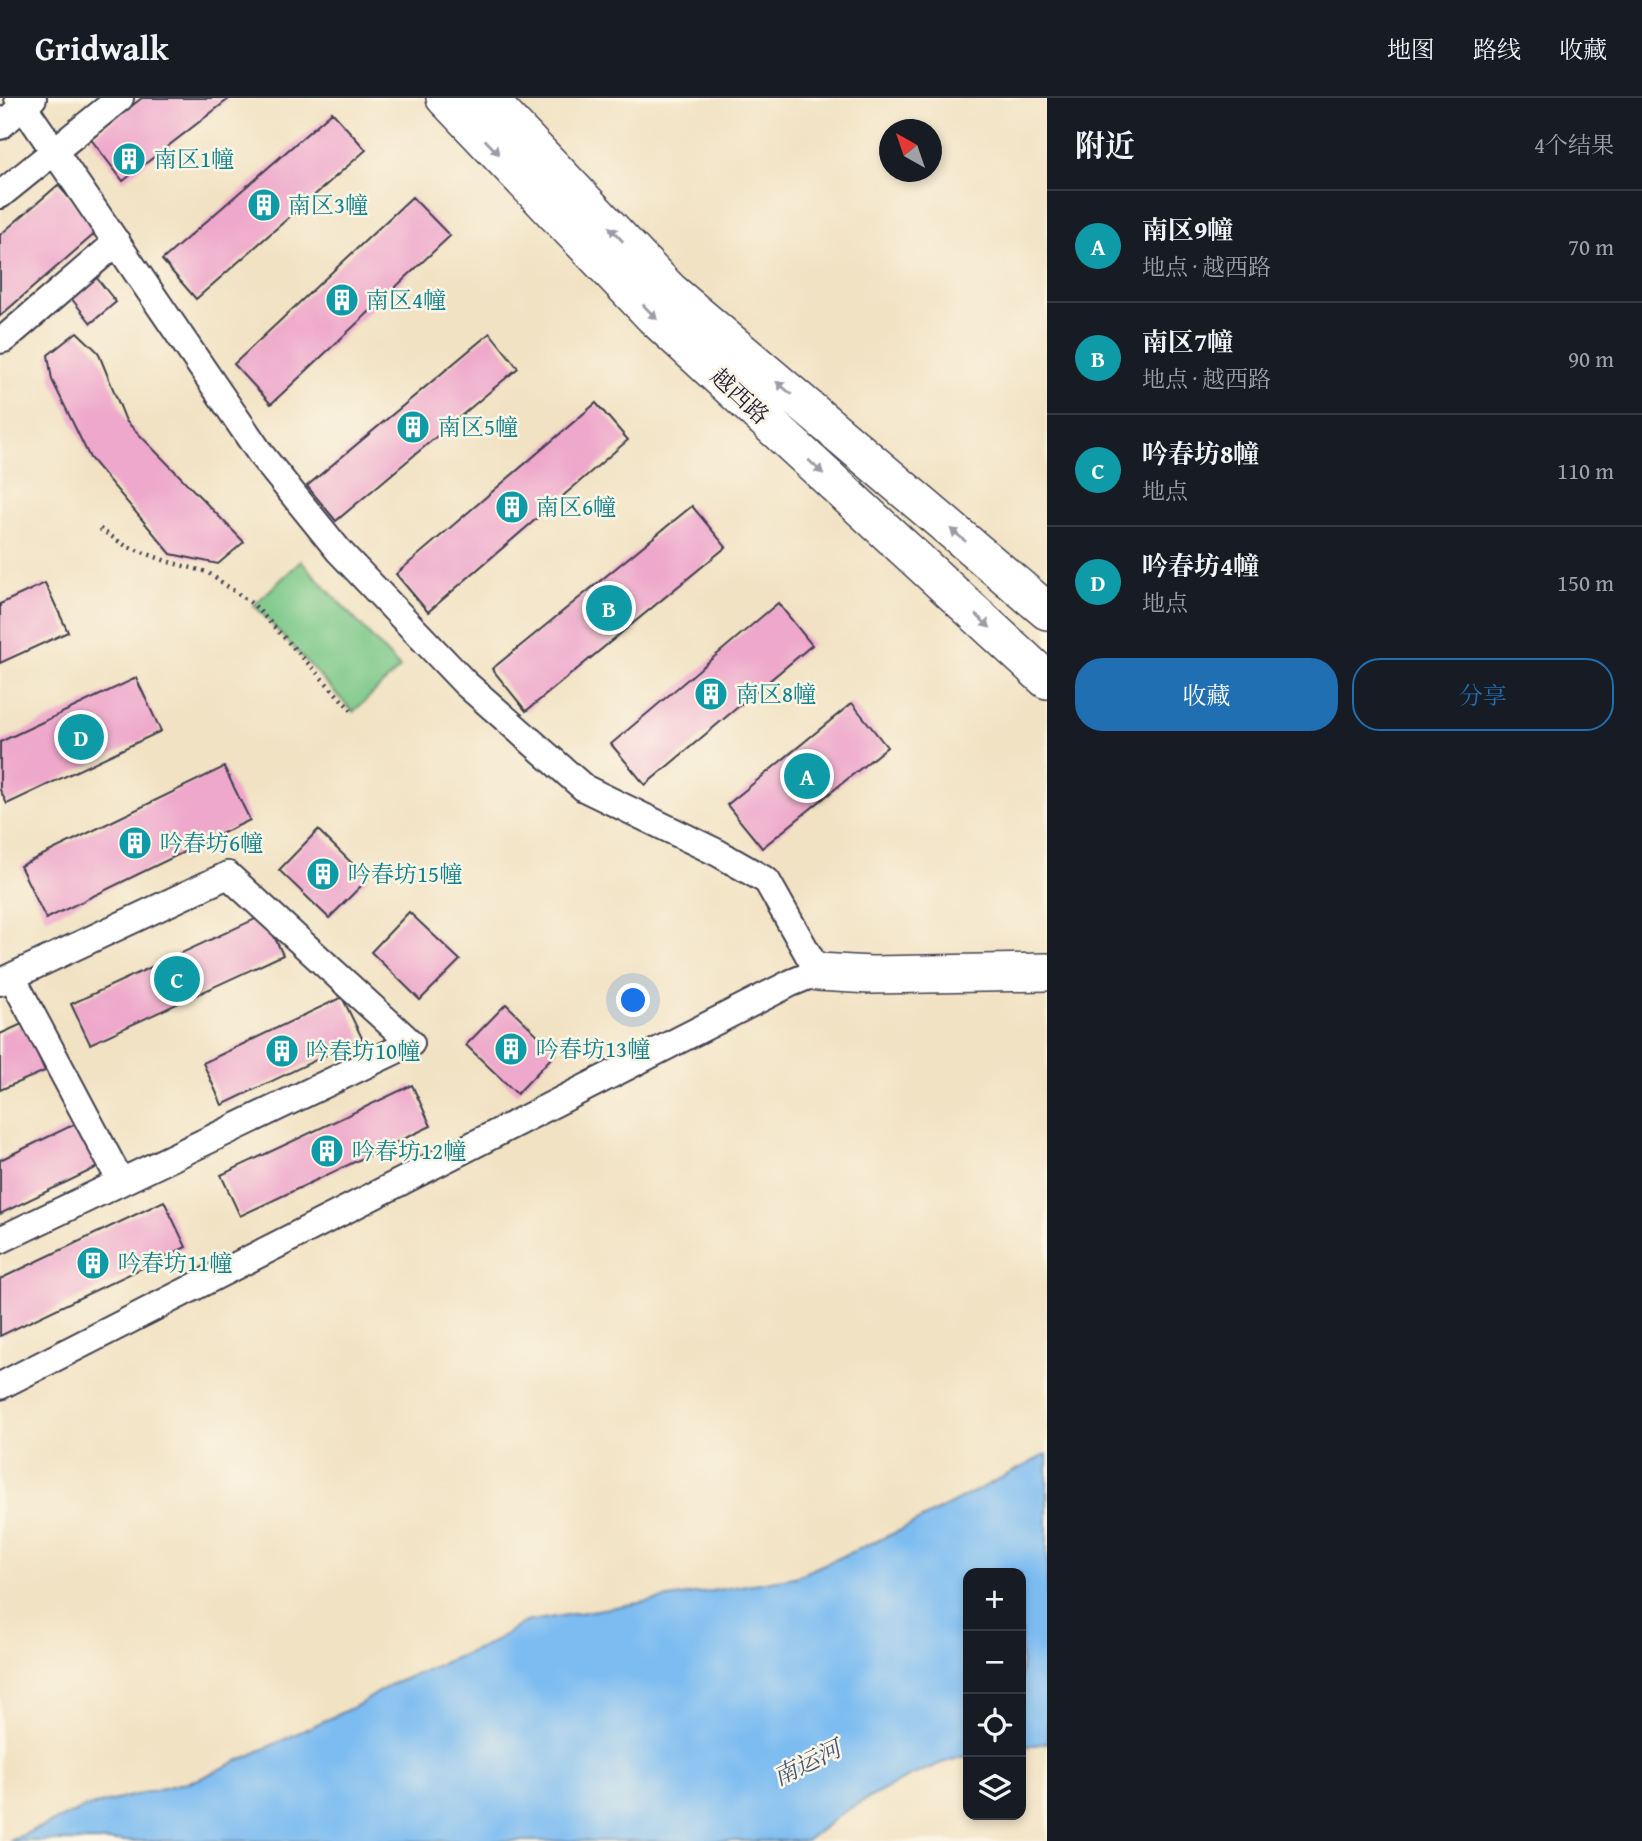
<!DOCTYPE html>
<html lang="zh">
<head>
<meta charset="utf-8">
<style>
	body { margin:0; font-family:"Gentium Book Plus","Noto Serif SC",serif; background:#242831; color:#f1f3f6 }
	.controls { position:absolute; right:21px; bottom:21px; display:grid; overflow:hidden; border-radius:14px; box-shadow:0 4px 10px #0003 }
	.controls button { width:63px; height:63px; display:grid; place-items:center; padding:0; border:0; border-bottom:2px solid #363941; background:#171b24; color:#f1f3f6; font:35px sans-serif }
	.compass { position:absolute; left:879px; top:21px; width:63px; height:63px; border-radius:50%; background:#171b24; box-shadow:0 4px 10px #0003; rotate:320deg }
	.you { position:absolute; left:634px; top:903px; width:24px; height:24px; margin:-18px; border:5px solid #fff; border-radius:50%; background:#1a73e8; box-shadow:0 0 0 10px #1a73e833 }
	.badge { display:grid; place-items:center; width:46px; height:46px; border-radius:50%; background:#1f6fb2; color:#fff; font-size:23px; font-weight:700 }
	.pin { position:absolute; translate:-50% -50%; border:4px solid #fff; box-shadow:0 2px 7px #0006 }
	.list { margin:0; padding:0; list-style:none }
	h2 { display:flex; justify-content:space-between; align-items:center; height:91px; margin:0; padding:0 28px; font-size:30px }
	h2 small { font-size:23px; font-weight:400; color:#9ea1a6 }
	.list li { display:grid; grid-template-columns:46px 1fr auto; gap:21px; align-items:center; box-sizing:border-box; height:112px; padding:0 28px; border-top:2px solid #363941 }
	.list b { display:block; font-size:26px; white-space:nowrap }
	.list p { margin:0; font-size:23px; white-space:nowrap; color:#9ea1a6 }
	.list em { font-size:23px; font-style:normal; color:#9ea1a6 }
	.actions { display:flex; gap:14px; padding:21px 28px }
	.actions a { flex:1; padding:16px 0; border:2px solid #1f6fb2; border-radius:28px; text-align:center; font-size:24px; color:#1f6fb2 }
	.actions .main { background:#1f6fb2; color:#fff }
	.icon { flex:none; width:38px; height:38px; fill:none; stroke:currentColor; stroke-width:2; stroke-linecap:round; stroke-linejoin:round }
	.map { position:relative; flex:none; width:1047px; height:1743px; overflow:hidden }
	header { display:flex; align-items:center; gap:42px; box-sizing:border-box; height:98px; padding:0 35px; background:#171b24; border-bottom:2px solid #363941 }
	header strong { font-size:33px }
	nav { display:flex; gap:38px; margin-inline-start:auto; font-size:24px }
	main { display:flex }
	aside { flex:1; background:#171b24 }
	.map>svg:first-child { display:block }
	.green { fill:#79c787; stroke:#4e7461; stroke-width:2 }
	.water { fill:#7cbcf1; stroke:#4f6f96; stroke-width:2 }
	.building { fill:#eea8cb }
	.lines { fill:none; stroke-linecap:round; stroke-linejoin:round }
	.street-casing { stroke:#413f4f; stroke-width:30 }
	.secondary-casing { stroke:#413f4f; stroke-width:40 }
	.path { stroke:#413f4f; stroke-width:4.5; stroke-dasharray:2 5; stroke-linecap:butt }
	.street { stroke:#fff; stroke-width:26 }
	.secondary { stroke:#fff; stroke-width:37 }
	.oneway { fill:#9c9ca7 }
	.labels { text-anchor:middle; stroke-width:5; stroke-linejoin:round; paint-order:stroke }
	.culture-label { font-size:23px; fill:#0d838f; stroke:#fcf5e5; text-anchor:start }
	.street-label { font-size:23px; fill:#22223b; stroke:#fcf5e5 }
	.water-label { font-size:24px; font-style:italic; fill:#42587b; stroke:#fcf5e5 }
</style>
</head>
<body>
<header>
<strong>Gridwalk</strong>
<nav><a>地图</a><a>路线</a><a>收藏</a></nav>
</header>
<main>
<div class="map">
<svg width="1047" height="1743" viewBox="0 0 1047 1743">
	<rect width="100%" height="100%" fill="#fcf5e5"/>
	<filter id="ink" filterUnits="userSpaceOnUse"><feTurbulence type="fractalNoise" baseFrequency=".0143" numOctaves="2"/><feDisplacementMap in="SourceGraphic" scale="14" xChannelSelector="R" yChannelSelector="G"/><feConvolveMatrix kernelMatrix="1 2 1 2 8 2 1 2 1" color-interpolation-filters="sRGB"/></filter>
	<filter id="wash" filterUnits="userSpaceOnUse"><feTurbulence type="fractalNoise" baseFrequency=".00686" numOctaves="4" result="noise"/><feDisplacementMap in="SourceGraphic" scale="28" xChannelSelector="R" yChannelSelector="G"/><feGaussianBlur stdDeviation="1.57" result="paint"/><feColorMatrix in="noise" values="0 0 0 0 0 0 0 0 0 0 0 0 0 0 0 0 0 1.4 0 .05"/><feComposite in="paint" operator="in"/></filter>
	<g filter="url(#wash)">
		<rect width="100%" height="100%" fill="#f1e2c3"/>
		<!-- green -->
		<path class="green" d="M301 463 400 570 353 614 254 507Z"/>
		<!-- water -->
		<path class="water" d="M1047 1356V1645L1021 1649V1475H968V1657L939 1666 906 1680 845 1713 806 1743H9L84 1710 199 1681 358 1607 390 1587 491 1545 525 1524 795 1479 899 1433Z"/>
		<g id="blocks">
			<!-- building -->
			<path class="building" d="M142 0H230L123 83 90 40Z
				M332 14 366 52 196 201 162 162Z
				M58 87 98 133 0 218V137Z
				M412 99 450 138 271 306 234 266Z
				M96 179 116 204 91 225 71 200Z
				M77 234 98 254 126 323 244 444 218 466 171 456 90 360 52 282 48 257Z
				M490 235 518 270 336 423 307 388Z
				M596 305 628 342 428 514 396 476Z
				M692 408 726 449 526 613 492 571Z
				M45 485 68 534 0 565V506Z
				M778 505 812 547 645 687 611 646Z
				M136 580 161 633 7 706 0 692V644Z
				M852 605 887 649 762 750 727 707Z
				M224 669 250 722 46 821 20 768Z
				M318 732 368 781 329 820 279 772Z
				M409 814 460 862 420 902 371 854Z
				M264 817 283 857 90 946 71 906Z
				M342 899 362 940 222 1007 203 965Z
				M506 906 556 955 517 996 466 947Z
				M24 925 45 973 0 992V936Z
				M412 987 431 1028 240 1118 221 1077Z
				M81 1023 102 1067 0 1116V1062Z
				M164 1103 186 1149 0 1238V1181Z"/>
		</g>
	</g>
	<g filter="url(#ink)">
		<use href="#blocks" fill-opacity="0" stroke="#413f4f" stroke-width="2"/>
		<g class="lines">
			<defs>
				<path id="street" d="M0 28 33 0
					M0 97 120 0
					M0 242 4 241 117 144
					M12 879 121 1084
					M0 884 228 777 411 945 0 1142
					M0 1288 791 885 818 874 767 783 718 755 584 690 465 585 339 453 262 358 18 0"/>
				<path id="secondary" d="M445 0 654 219 1047 582
					M487 0 669 192 1047 513
					M818 874 871 877 1047 874"/>
			</defs>
			<!-- street casing -->
			<use href="#street" class="street-casing"/>
			<!-- secondary casing -->
			<use href="#secondary" class="secondary-casing"/>
			<!-- path -->
			<path class="path" d="M100 431 126 448 169 464 207 474 254 507 353 614"/>
			<!-- street -->
			<use href="#street" class="street"/>
			<!-- secondary -->
			<use href="#secondary" class="secondary"/>
		</g>
		<!-- one-way arrows -->
		<defs><path id="oneway-solid" d="M-6-.8H1V-3.2L6.5 0L1 3.2V.8H-6Z" transform="scale(1.75)"/></defs>
		<g class="oneway">
			<use href="#oneway-solid" transform="translate(492 49) rotate(46)"/>
			<use href="#oneway-solid" transform="translate(616 136) rotate(-133)"/>
			<use href="#oneway-solid" transform="translate(650 214) rotate(46)"/>
			<use href="#oneway-solid" transform="translate(784 290) rotate(-140)"/>
			<use href="#oneway-solid" transform="translate(816 369) rotate(43)"/>
			<use href="#oneway-solid" transform="translate(958 437) rotate(-140)"/>
			<use href="#oneway-solid" transform="translate(983 523) rotate(43)"/>
		</g>
	</g>
	<!-- icons -->
	<defs>
		<symbol id="building-disc" viewBox="-11 -11 22 22"><circle r="9.5" fill="#0f9aa8" stroke="#fcf5e5"/><path d="M-4-6H4V6H1V3H-1V6H-4ZM-2.5-4.3h1.7v1.8h-1.7ZM.8-4.3h1.7v1.8H.8ZM-2.5-1h1.7V.8h-1.7ZM.8-1h1.7V.8H.8Z" fill="#fff"/></symbol>
	</defs>
	<g fill-rule="evenodd">
		<use href="#building-disc" x="110" y="42" width="38" height="38"/>
		<use href="#building-disc" x="245" y="88" width="38" height="38"/>
		<use href="#building-disc" x="323" y="183" width="38" height="38"/>
		<use href="#building-disc" x="394" y="310" width="38" height="38"/>
		<use href="#building-disc" x="493" y="390" width="38" height="38"/>
		<use href="#building-disc" x="692" y="577" width="38" height="38"/>
		<use href="#building-disc" x="116" y="726" width="38" height="38"/>
		<use href="#building-disc" x="304" y="757" width="38" height="38"/>
		<use href="#building-disc" x="492" y="932" width="38" height="38"/>
		<use href="#building-disc" x="263" y="934" width="38" height="38"/>
		<use href="#building-disc" x="308" y="1034" width="38" height="38"/>
		<use href="#building-disc" x="74" y="1146" width="38" height="38"/>
	</g>
	<g class="labels">
		<!-- culture labels -->
		<g class="culture-label">
			<text x="154" y="69">南区1幢</text>
			<text x="288" y="115">南区3幢</text>
			<text x="366" y="210">南区4幢</text>
			<text x="438" y="337">南区5幢</text>
			<text x="536" y="417">南区6幢</text>
			<text x="736" y="604">南区8幢</text>
			<text x="160" y="753">吟春坊6幢</text>
			<text x="348" y="784">吟春坊15幢</text>
			<text x="536" y="959">吟春坊13幢</text>
			<text x="306" y="961">吟春坊10幢</text>
			<text x="352" y="1061">吟春坊12幢</text>
			<text x="118" y="1173">吟春坊11幢</text>
		</g>
		<!-- street labels -->
		<g class="street-label">
			<text transform="translate(740 298) rotate(43)" y="8">越西路</text>
		</g>
		<!-- water labels -->
		<g class="water-label">
			<text transform="translate(807 1665) rotate(-26)" y="8">南运河</text>
		</g>
	</g>
</svg>
<div class="controls">
<button>+</button>
<button>−</button>
<button><svg class="icon" aria-label="locate" viewBox="0 0 24 24"><circle cx="12" cy="12" r="6"/><path d="M12 2v4M12 18v4M2 12h4M18 12h4"/></svg></button>
<button><svg class="icon" aria-label="layers" viewBox="0 0 24 24"><path d="M12 4l9 5-9 5-9-5zM3 14l9 5 9-5"/></svg></button>
</div>
<svg class="compass" viewBox="-18 -18 36 36"><path d="M0-13l5 13h-10z" fill="#e53935"/><path d="M0 13l5-13h-10z" fill="#9ea1a6"/></svg>
<div class="you"></div>
<div class="pin badge" style="left:807px;top:678px;background:#0f9aa8">A</div>
<div class="pin badge" style="left:609px;top:510px;background:#0f9aa8">B</div>
<div class="pin badge" style="left:177px;top:881px;background:#0f9aa8">C</div>
<div class="pin badge" style="left:81px;top:639px;background:#0f9aa8">D</div>
</div>
<aside>
<h2>附近<small>4个结果</small></h2>
<ul class="list">
<li><span class="badge" style="background:#0f9aa8">A</span><div><b>南区9幢</b><p>地点 · 越西路</p></div><em>70 m</em></li>
<li><span class="badge" style="background:#0f9aa8">B</span><div><b>南区7幢</b><p>地点 · 越西路</p></div><em>90 m</em></li>
<li><span class="badge" style="background:#0f9aa8">C</span><div><b>吟春坊8幢</b><p>地点</p></div><em>110 m</em></li>
<li><span class="badge" style="background:#0f9aa8">D</span><div><b>吟春坊4幢</b><p>地点</p></div><em>150 m</em></li>
</ul>
<div class="actions"><a class="main">收藏</a><a>分享</a></div>
</aside>
</main>
</body>
</html>
